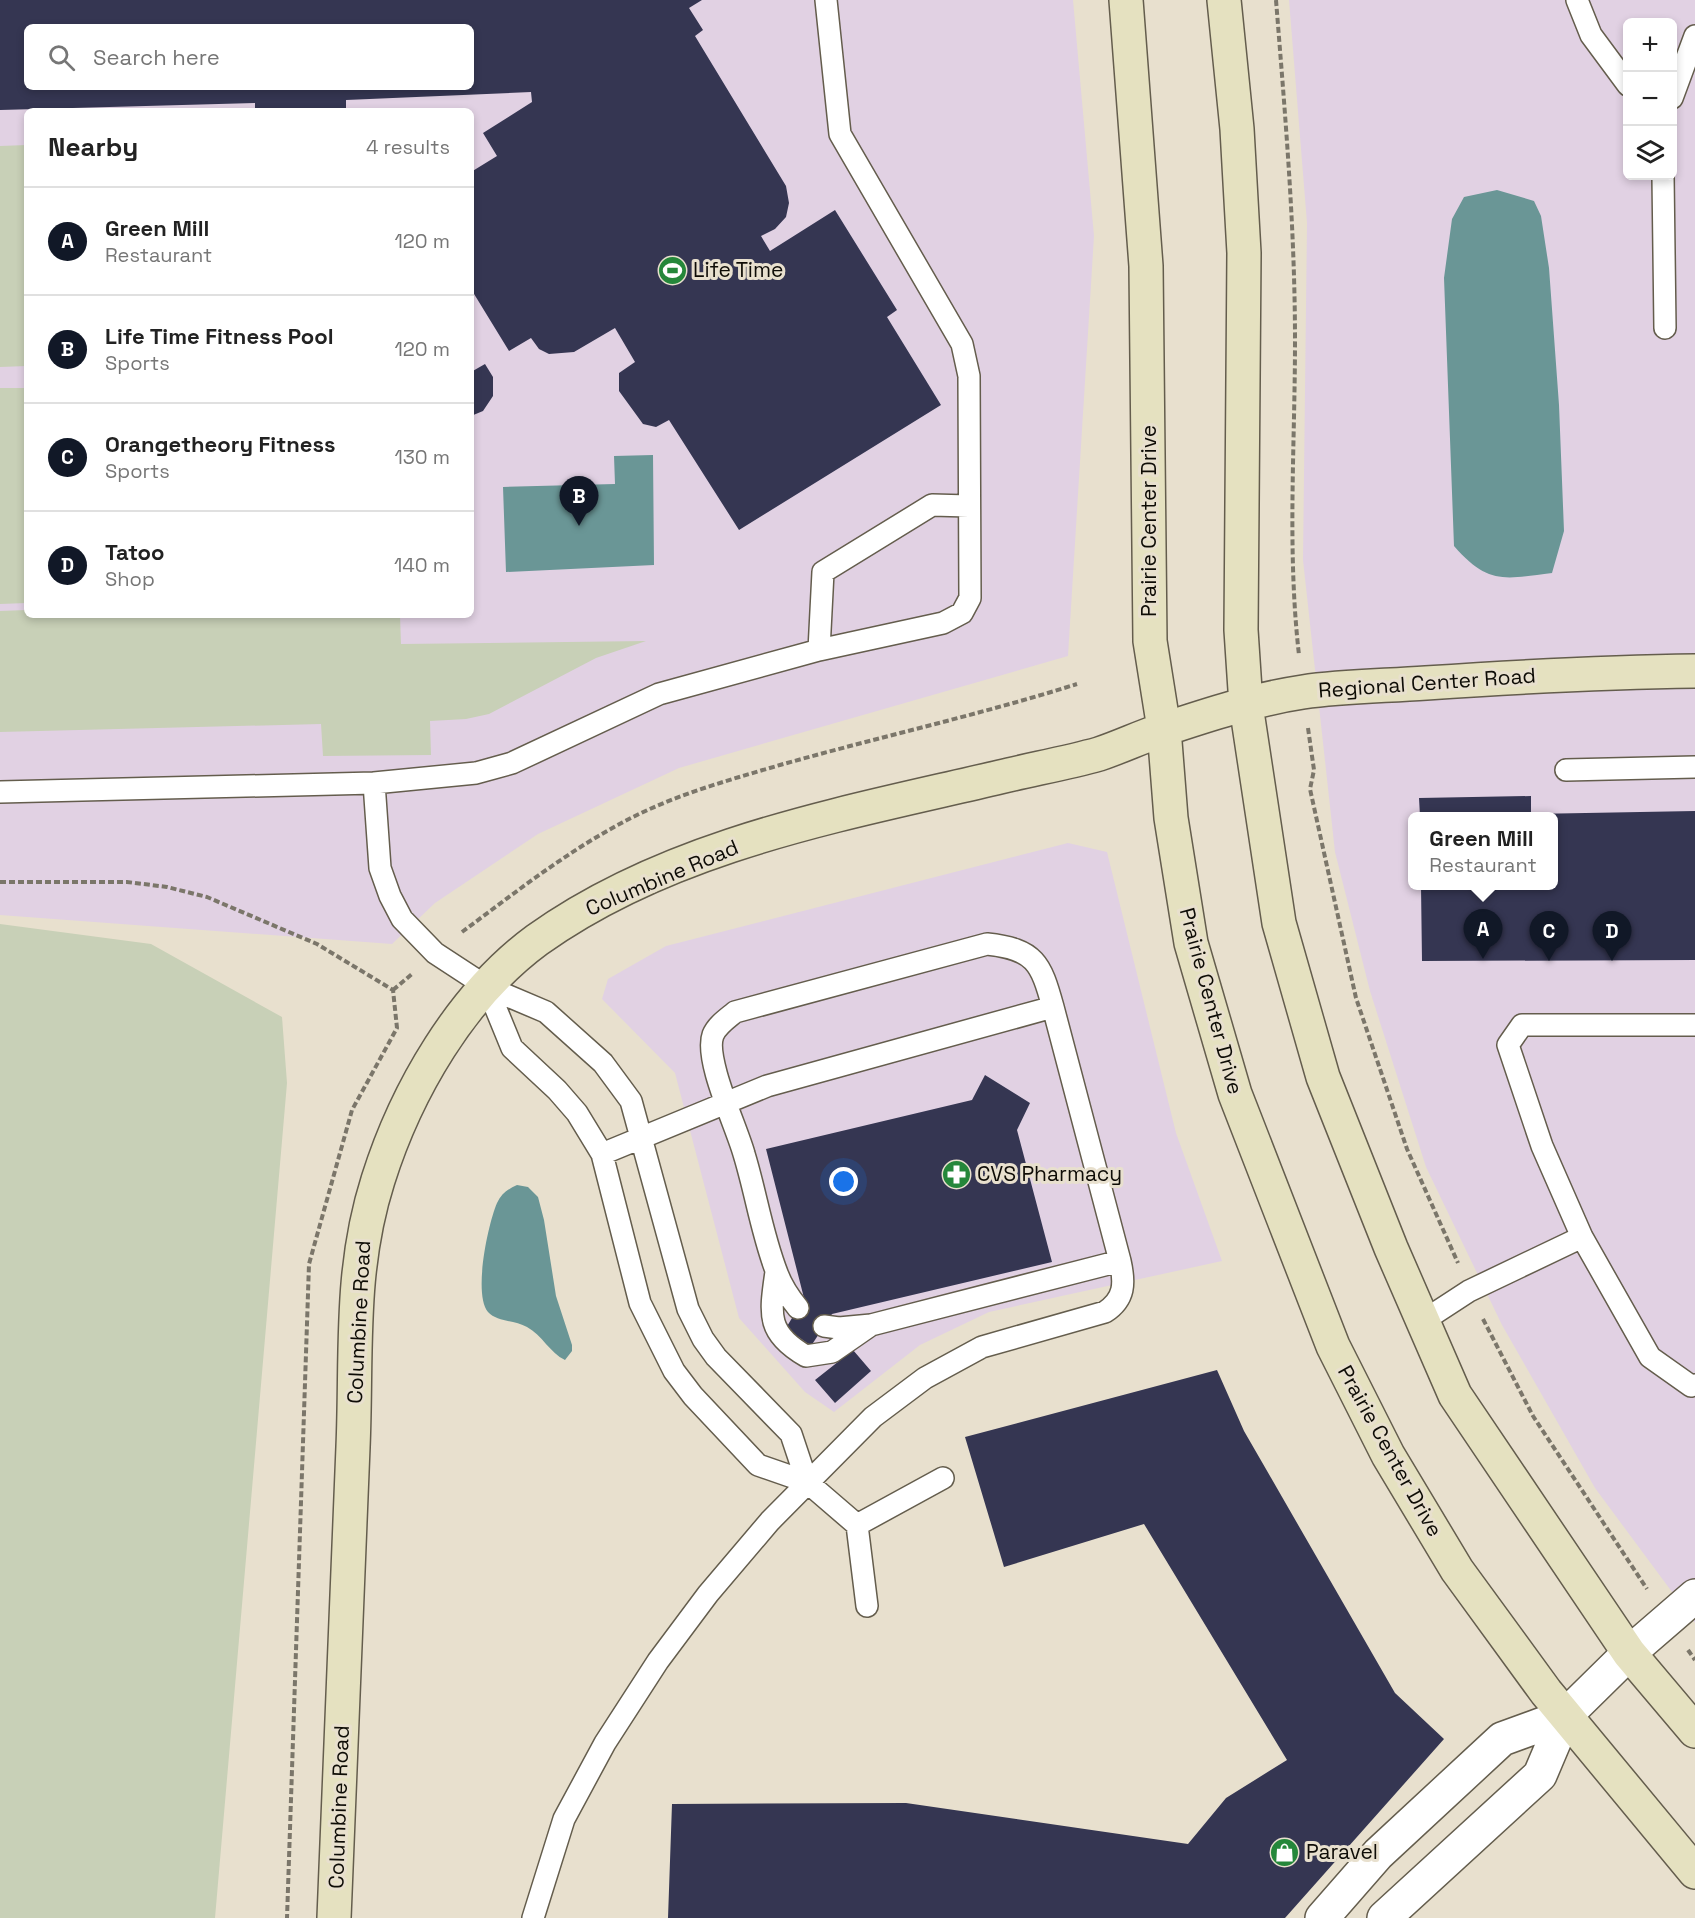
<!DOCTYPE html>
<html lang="en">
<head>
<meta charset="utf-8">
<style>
	body { margin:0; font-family:"Space Grotesk",sans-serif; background:#f6f6f6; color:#222 }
	.controls { position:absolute; right:18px; top:18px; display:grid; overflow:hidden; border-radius:9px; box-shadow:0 3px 9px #0003 }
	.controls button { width:54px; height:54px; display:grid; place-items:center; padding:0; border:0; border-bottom:2px solid #e0e0e0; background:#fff; color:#222; font:30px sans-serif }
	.you { position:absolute; left:844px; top:1182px; width:21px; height:21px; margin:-15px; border:4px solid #fff; border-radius:50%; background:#1a73e8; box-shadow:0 0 0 9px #1a73e833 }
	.badge { display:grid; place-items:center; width:39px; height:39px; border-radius:50%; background:#111827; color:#fff; font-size:20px; font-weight:700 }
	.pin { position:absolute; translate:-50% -50px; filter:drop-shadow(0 2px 3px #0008) }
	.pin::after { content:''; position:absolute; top:32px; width:21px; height:18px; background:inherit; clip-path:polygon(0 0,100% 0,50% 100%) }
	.popup { position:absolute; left:1408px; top:812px; width:150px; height:78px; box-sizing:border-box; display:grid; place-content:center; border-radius:9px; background:#fff; filter:drop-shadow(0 2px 4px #0005); font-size:20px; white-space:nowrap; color:#767676 }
	.popup b { font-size:22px; color:#222 }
	.popup::after { content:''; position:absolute; left:50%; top:100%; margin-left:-12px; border:12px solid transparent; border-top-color:#fff }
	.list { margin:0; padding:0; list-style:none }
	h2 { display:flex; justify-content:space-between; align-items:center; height:78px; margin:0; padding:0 24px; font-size:26px }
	h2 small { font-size:20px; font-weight:400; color:#767676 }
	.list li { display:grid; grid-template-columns:39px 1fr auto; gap:18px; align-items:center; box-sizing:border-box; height:108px; padding:0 24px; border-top:2px solid #e0e0e0 }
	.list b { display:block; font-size:22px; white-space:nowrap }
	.list p { margin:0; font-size:20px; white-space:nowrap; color:#767676 }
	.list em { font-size:20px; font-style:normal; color:#767676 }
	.icon { flex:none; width:33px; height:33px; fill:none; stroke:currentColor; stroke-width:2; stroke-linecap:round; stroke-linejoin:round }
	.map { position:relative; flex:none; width:1695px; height:1918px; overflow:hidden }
	.search { position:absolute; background:#fff; box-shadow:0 3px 9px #0003; left:24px; top:24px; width:450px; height:66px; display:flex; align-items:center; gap:15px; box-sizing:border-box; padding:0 21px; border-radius:9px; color:#767676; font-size:22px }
	.panel { position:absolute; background:#fff; box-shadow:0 3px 9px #0003; left:24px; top:108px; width:450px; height:510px; border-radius:9px }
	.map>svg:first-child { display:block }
	.commercial { fill:#e1d1e3; fill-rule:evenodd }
	.green { fill:#c8d0b7 }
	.water { fill:#6a9696 }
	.building { fill:#353652; fill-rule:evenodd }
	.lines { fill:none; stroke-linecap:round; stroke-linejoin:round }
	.lane-casing { stroke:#645d4d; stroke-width:24 }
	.street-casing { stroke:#645d4d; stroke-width:36 }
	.secondary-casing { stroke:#645d4d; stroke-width:36 }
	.path { stroke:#7b766a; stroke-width:4; stroke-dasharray:6 3; stroke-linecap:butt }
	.lane { stroke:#fff; stroke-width:21 }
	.street { stroke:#fff; stroke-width:33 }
	.secondary { stroke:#e5e1c0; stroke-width:33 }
	.labels { text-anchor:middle; stroke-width:6; stroke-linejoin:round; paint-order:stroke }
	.poi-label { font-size:21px; fill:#0e0c06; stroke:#e8e0ce; text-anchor:start }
	.street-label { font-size:21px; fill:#0e0c06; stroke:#e8e0ce }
</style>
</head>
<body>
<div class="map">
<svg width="1695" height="1918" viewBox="0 0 1695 1918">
	<rect width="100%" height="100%" fill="#e8e0ce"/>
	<!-- commercial -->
	<path class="commercial" d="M0 0H1073L1094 236 1068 656 679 768 538 834 435 903 392 944 0 915ZM27 27H471V87H27ZM27 111H471V615H27Z
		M1289 0H1695V1623L1595 1488 1502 1325 1426 1167 1370 991 1335 852 1303 560 1307 223ZM1628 22H1672V176H1628ZM1412 816H1553V886H1412Z
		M1068 843 1107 852 1176 1133 1222 1261 989 1312 920 1345 834 1412 805 1392 739 1318 675 1073 602 999 608 979 666 946Z"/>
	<!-- green -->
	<path class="green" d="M27 145V366L0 367V146Z
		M0 388H27V603L0 604Z
		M27 610V615H400L401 644 646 641 596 658 489 714 466 719 430 721 431 755 323 756 321 724 0 732V611Z
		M0 924 151 944 282 1017 287 1083 215 1918H0Z"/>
	<!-- water -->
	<path class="water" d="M1497 190 1534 201 1541 216 1549 268 1559 405 1564 531 1552 573C1504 579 1488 585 1454 546L1444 278 1452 219 1464 197Z
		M653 455 654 565 506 572 503 487 615 484 614 456Z
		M517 1185 528 1187 538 1197 544 1220 556 1296 572 1345V1351L565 1360C550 1353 542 1335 527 1327 515 1320 497 1322 488 1312 473 1294 488 1224 497 1203 501 1194 508 1189 517 1185Z"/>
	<!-- building -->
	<path class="building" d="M0 0H702L689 8 703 30 695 36 786 186 789 203 786 217 775 229 761 236 770 251 835 210 897 310 887 317 941 405 739 530 669 420 656 427 643 424 619 391V373L635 362 615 328 574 352 549 354 539 349 531 338 509 351 471 289V172L497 156 483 133 532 102 531 92 346 100V111H255V103L0 110ZM27 27H471V87H27Z
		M485 364 493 377V396L483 411 471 416V372Z
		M1531 796V814L1695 811V960L1422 961 1421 886H1553V816H1420L1419 798Z
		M985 1075 1030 1103 1017 1130 1052 1262 832 1314 811 1346 786 1328 804 1298 766 1149 972 1100Z
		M853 1350 871 1371 835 1403 815 1380Z
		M1217 1370 1244 1431 1395 1693 1444 1739 1285 1918H668L672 1804 906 1803 1188 1844 1226 1798 1287 1760 1144 1524 1004 1567 965 1437Z"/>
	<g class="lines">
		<defs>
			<path id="lane" d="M1577 0 1591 35 1628 85
				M1672 98 1695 36
				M1663 176 1665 328
				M819 650 823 572 932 505 969 506
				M1566 770 1695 767
				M0 792 374 783
				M487 987 512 1048 557 1090 577 1113 602 1154 640 1303 674 1371 693 1396 758 1465 807 1482 857 1525 867 1606
				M1695 1025H1522L1508 1045 1542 1146 1582 1237 1650 1357 1691 1386 1695 1385
				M602 1154 767 1086 1053 1007
				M776 1272C770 1314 766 1333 806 1356L832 1352 871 1325
				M1423 1321 1469 1291 1582 1237
				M824 1326 839 1328 871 1325 1120 1261
				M807 1482 791 1434 716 1357 703 1339 688 1309 631 1101 603 1063 546 1012 487 987 435 953 402 919 390 896 380 868 374 783 476 773 512 763 659 694 819 650 943 623 962 613 970 598 969 376 962 344 840 134 826 0
				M857 1525 943 1478
				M533 1918 564 1819 605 1743 658 1661 708 1594 770 1521 873 1417 925 1378 982 1347 1105 1312C1125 1299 1125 1283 1120 1261L1053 1007C1041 963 1035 949 987 944L735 1012C728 1018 717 1025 713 1035 704 1059 737 1128 744 1154 756 1193 762 1235 777 1273 782 1287 789 1297 798 1308"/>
			<path id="street" d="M1322 1918 1378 1854 1502 1739 1565 1716
				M1384 1918 1540 1775 1565 1716 1629 1653 1695 1596"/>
			<path id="secondary" d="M1126 0 1146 266 1150 641 1164 729 1171 818 1191 943 1235 1094 1333 1346 1388 1455 1457 1570 1546 1692 1695 1872
				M1224 0 1237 129 1244 253 1241 630 1246 705 1279 923 1323 1077 1391 1248 1455 1395 1629 1653 1695 1731
				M334 1918C340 1761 347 1604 353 1447 357 1353 349 1271 378 1180 406 1091 461 996 537 940 671 844 843 814 1000 777 1033 769 1067 763 1099 754 1120 747 1141 737 1162 730 1207 715 1256 699 1303 692 1343 686 1385 686 1426 683 1516 677 1605 672 1695 671"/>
		</defs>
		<!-- lane casing -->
		<use href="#lane" class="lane-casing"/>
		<!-- street casing -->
		<use href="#street" class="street-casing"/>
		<!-- secondary casing -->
		<use href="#secondary" class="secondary-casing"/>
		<!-- path -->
		<path class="path" d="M1276 0C1285 113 1295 227 1295 341 1295 446 1287 551 1299 655
			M1308 728 1314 770 1310 789 1356 998 1407 1149 1458 1263
			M0 882H127L167 887 207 897 317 944 393 990 397 1028 352 1110 309 1264 287 1918
			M462 932C516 892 570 849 631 818 678 794 729 780 780 765 879 737 979 715 1077 684
			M393 990 412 974
			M1483 1319 1533 1416 1647 1589
			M1688 1650 1695 1660"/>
		<!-- lane -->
		<use href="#lane" class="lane"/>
		<!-- street -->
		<use href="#street" class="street"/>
		<!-- secondary -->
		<use href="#secondary" class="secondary"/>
	</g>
	<!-- icons -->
	<defs>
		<symbol id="stadium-disc" viewBox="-11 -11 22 22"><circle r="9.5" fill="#25873a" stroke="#e8e0ce"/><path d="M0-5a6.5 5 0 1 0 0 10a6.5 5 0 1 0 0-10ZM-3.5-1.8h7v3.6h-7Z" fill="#fff"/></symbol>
		<symbol id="pharmacy-disc" viewBox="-11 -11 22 22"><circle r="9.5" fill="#25873a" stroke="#e8e0ce"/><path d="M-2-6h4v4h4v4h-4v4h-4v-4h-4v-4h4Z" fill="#fff"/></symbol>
		<symbol id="shop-disc" viewBox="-11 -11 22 22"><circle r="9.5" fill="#25873a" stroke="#e8e0ce"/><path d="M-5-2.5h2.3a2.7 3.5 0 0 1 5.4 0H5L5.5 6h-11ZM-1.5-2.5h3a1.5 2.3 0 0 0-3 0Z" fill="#fff"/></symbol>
	</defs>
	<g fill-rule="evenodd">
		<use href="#stadium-disc" x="656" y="254" width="33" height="33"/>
		<use href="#pharmacy-disc" x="940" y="1158" width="33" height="33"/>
		<use href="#shop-disc" x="1268" y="1836" width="33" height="33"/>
	</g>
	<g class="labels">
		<!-- poi labels -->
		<g class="poi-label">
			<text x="693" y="277">Life Time</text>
			<text x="977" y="1181">CVS Pharmacy</text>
			<text x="1306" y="1859">Paravel</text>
		</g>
		<!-- street labels -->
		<g class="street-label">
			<text transform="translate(1149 521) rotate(-90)" y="7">Prairie Center Drive</text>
			<text transform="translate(1427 683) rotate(-4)" y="7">Regional Center Road</text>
			<text transform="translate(662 878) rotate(-23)" y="7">Columbine Road</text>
			<text transform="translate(1211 1001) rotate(75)" y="7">Prairie Center Drive</text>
			<text transform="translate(359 1322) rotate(-87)" y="7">Columbine Road</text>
			<text transform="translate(1390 1451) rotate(61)" y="7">Prairie Center Drive</text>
			<text transform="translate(339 1807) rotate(-88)" y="7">Columbine Road</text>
		</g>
	</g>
</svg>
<div class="controls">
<button>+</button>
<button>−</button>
<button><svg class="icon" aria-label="layers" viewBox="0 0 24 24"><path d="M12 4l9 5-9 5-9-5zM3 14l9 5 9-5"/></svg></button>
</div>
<div class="you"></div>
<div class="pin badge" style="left:1483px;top:959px">A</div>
<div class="popup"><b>Green Mill</b>Restaurant</div>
<div class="pin badge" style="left:579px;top:526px">B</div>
<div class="pin badge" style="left:1549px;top:961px">C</div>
<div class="pin badge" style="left:1612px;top:961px">D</div>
<div class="search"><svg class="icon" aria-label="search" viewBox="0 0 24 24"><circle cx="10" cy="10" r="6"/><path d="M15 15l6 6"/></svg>Search here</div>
<section class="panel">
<h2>Nearby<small>4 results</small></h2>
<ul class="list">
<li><span class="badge">A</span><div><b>Green Mill</b><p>Restaurant</p></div><em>120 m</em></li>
<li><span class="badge">B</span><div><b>Life Time Fitness Pool</b><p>Sports</p></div><em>120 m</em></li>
<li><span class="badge">C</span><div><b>Orangetheory Fitness</b><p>Sports</p></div><em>130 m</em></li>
<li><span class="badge">D</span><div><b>Tatoo</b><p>Shop</p></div><em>140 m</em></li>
</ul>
</section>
</div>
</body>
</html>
